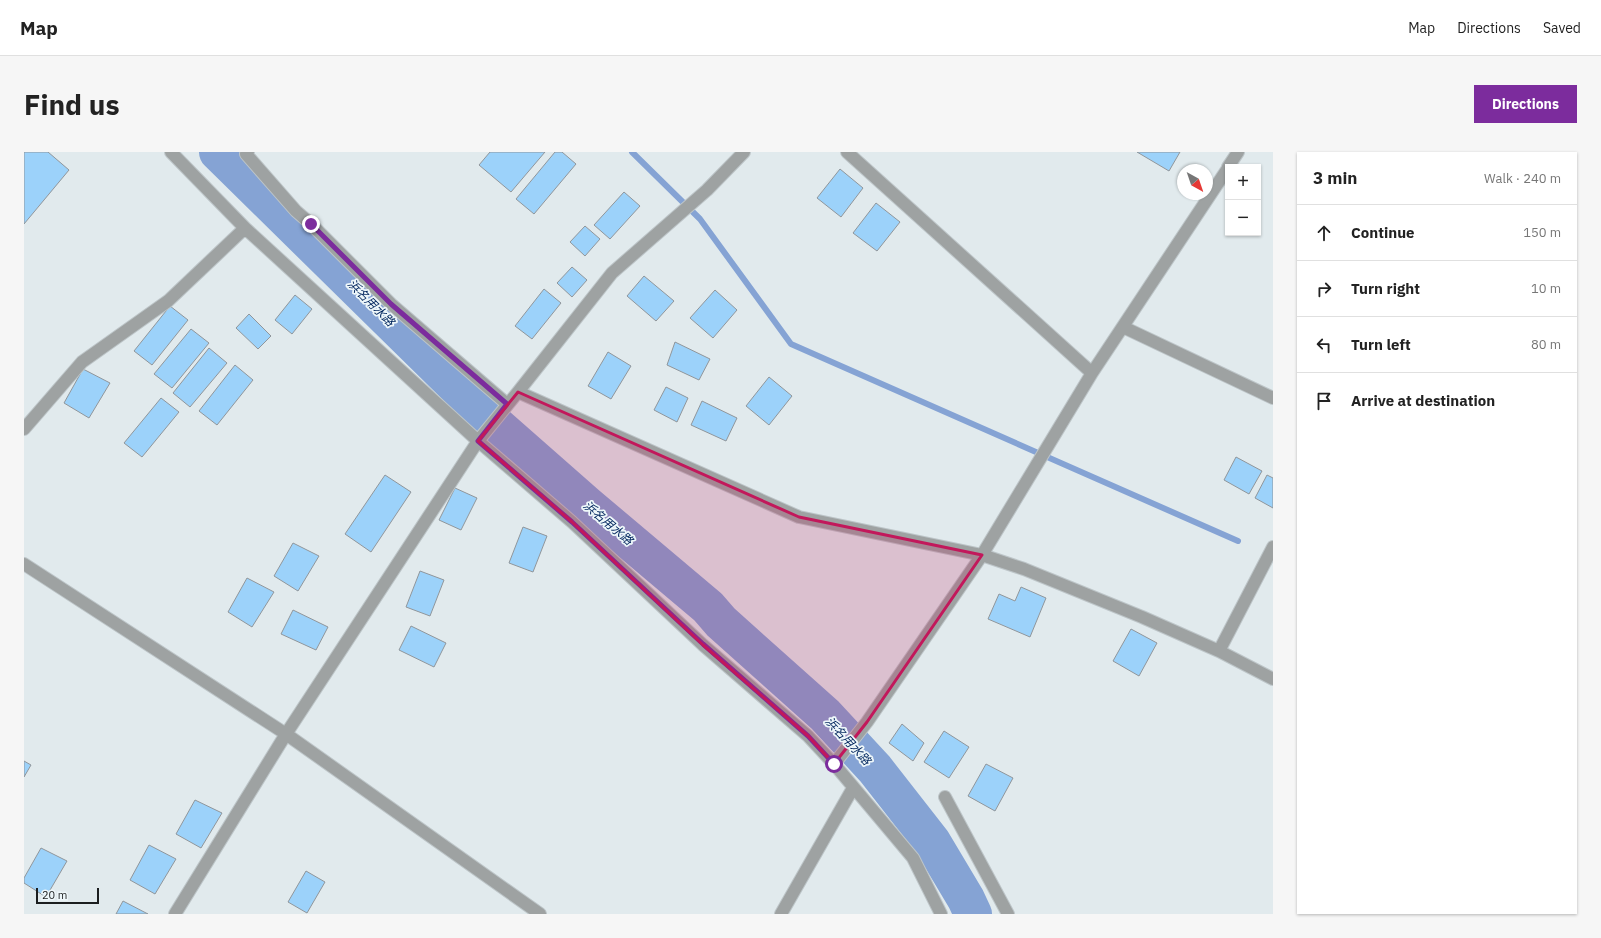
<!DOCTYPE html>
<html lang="en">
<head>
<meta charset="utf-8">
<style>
	body { margin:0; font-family:"IBM Plex Sans","Noto Sans JP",sans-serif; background:#f6f6f6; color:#222 }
	.controls { position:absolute; right:12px; top:12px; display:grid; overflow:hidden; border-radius:0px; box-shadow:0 1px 3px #0004 }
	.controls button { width:36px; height:36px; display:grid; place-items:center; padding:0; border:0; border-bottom:1px solid #e0e0e0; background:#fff; color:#222; font:20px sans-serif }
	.compass { position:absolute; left:1153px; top:12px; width:36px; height:36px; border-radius:50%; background:#fff; box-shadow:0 1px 3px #0004; rotate:140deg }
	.scale { position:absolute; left:12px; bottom:10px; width:63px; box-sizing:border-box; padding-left:4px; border:2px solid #1b1e1f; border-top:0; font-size:11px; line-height:14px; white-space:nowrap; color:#1b1e1f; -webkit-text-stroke:3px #eef7fa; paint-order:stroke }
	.stop { position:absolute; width:12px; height:12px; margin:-9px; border:3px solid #7c2c9d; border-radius:50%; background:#fff }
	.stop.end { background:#7c2c9d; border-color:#fff; box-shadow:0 1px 4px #0008 }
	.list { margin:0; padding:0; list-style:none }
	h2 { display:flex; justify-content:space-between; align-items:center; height:52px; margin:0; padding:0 16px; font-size:17px }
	h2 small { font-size:13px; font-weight:400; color:#767676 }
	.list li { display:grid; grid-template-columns:26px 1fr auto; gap:12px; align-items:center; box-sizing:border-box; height:56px; padding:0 16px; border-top:1px solid #e0e0e0 }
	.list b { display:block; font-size:15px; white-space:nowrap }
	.list em { font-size:13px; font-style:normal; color:#767676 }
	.icon { flex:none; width:22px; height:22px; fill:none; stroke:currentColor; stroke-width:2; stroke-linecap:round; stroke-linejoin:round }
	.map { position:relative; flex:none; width:1249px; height:762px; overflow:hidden; border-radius:0px }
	header { display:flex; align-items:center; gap:24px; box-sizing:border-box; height:56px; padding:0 20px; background:#fff; border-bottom:1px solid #e0e0e0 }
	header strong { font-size:19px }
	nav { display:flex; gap:22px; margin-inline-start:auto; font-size:14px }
	.intro { display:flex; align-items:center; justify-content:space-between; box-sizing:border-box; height:96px; padding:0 24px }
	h1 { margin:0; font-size:28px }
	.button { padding:10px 18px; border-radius:0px; background:#7c2c9d; color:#fff; font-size:14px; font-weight:700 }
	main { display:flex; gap:24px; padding:0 24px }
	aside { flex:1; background:#fff; border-radius:0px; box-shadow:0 1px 3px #0004 }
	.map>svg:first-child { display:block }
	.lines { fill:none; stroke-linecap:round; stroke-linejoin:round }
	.stream { stroke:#85a3d4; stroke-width:6 }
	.river { stroke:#85a3d4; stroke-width:38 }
	.building { fill:#9cd2fa; stroke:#90969b }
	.minor-casing { stroke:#bdc5c8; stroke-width:14 }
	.minor { stroke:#9ea2a2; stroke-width:12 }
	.route { stroke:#7c2c9d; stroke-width:5 }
	.marked { fill:#c2185b; fill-opacity:0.2; stroke:#c2185b; stroke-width:3; stroke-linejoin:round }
	.labels { text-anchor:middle; stroke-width:3.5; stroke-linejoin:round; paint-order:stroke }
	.water-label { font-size:12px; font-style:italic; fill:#01255d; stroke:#eef7fa }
</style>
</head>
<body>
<header>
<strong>Map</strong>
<nav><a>Map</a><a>Directions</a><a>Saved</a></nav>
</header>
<div class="intro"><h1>Find us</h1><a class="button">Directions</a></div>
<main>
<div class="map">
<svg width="1249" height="762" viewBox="0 0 1249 762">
	<rect width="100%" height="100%" fill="#e1eaed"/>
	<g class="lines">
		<!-- stream -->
		<path class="stream" d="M608 0 676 67 767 192 1214 389"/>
		<!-- river -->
		<path class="river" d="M194 0 432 234 447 251 563 353 684 455 697 470 801 563 851 617 908 690 942 747 949 762"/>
	</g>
	<!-- building -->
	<path class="building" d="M0 0H24L45 18 0 72Z
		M466 0H521L487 40 455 13Z
		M531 0H538L552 12 510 62 492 47Z
		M1113 0H1156L1145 19Z
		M816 17 839 36 817 65 793 46Z
		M600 40 616 54 586 87 570 73Z
		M852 51 876 70 853 99 829 81Z
		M561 74 576 87 561 104 546 90Z
		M548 115 563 128 548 145 533 131Z
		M620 124 650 149 632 169 603 144Z
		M520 137 537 151 508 187 491 174Z
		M691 138 713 158 689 186 666 166Z
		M271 143 288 157 268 182 251 168Z
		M146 154 164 168 128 213 110 199Z
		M225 162 247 184 234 197 212 176Z
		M167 177 185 191 148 236 130 222Z
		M651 190 686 207 675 228 643 213Z
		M185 196 203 211 166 255 149 241Z
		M584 200 607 214 587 247 564 234Z
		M211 213 229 228 193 273 175 259Z
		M59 217 86 231 65 266 40 251Z
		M745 225 768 244 745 273 722 254Z
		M642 235 664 246 653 270 630 258Z
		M137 246 155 260 118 305 100 291Z
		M678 249 713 266 702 289 667 273Z
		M1212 305 1238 319 1225 342 1200 328Z
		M361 323 387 340 347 400 321 382Z
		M1243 323 1249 326V356L1231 346Z
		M431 336 453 346 437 378 415 368Z
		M499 375 523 384 509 420 485 411Z
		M269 391 295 404 274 439 250 424Z
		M396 419 420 428 406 464 382 455Z
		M223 426 250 440 228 475 204 460Z
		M997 435 1022 446 1006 485 964 467 975 442 991 449Z
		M269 458 304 475 292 498 257 482Z
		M387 474 422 491 410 515 375 498Z
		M1107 477 1133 491 1115 524 1089 509Z
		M878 572 900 591 889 609 865 591Z
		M920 579 945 595 925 626 900 610Z
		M0 609 7 613 0 625Z
		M962 612 989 626 971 659 944 644Z
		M171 648 198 661 177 696 152 682Z
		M125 693 152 707 131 742 106 728Z
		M17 696 43 709 22 745 0 731V726Z
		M282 719 301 730 283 761 264 750Z
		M99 749 124 762H92Z"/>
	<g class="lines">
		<defs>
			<path id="minor" d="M147 0 221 76 454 289 548 370 679 493 784 584 810 612 889 706 917 762
				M224 0 222 2 272 59 287 72 367 152 483 252
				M823 0 1068 221
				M1204 15 1214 0
				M1099 175 1249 246
				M494 240 775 365 958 403 1000 417 1118 465 1195 499 1249 527
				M0 277 58 210 144 149 221 76
				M0 412 262 582 516 762
				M1195 499 1249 395
				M810 612 843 570 958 403 1068 221 1204 16
				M921 645 984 762
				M151 762 262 582 454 289 494 240 588 121 683 38 720 0
				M757 762 829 636"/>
		</defs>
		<!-- minor casing -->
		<use href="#minor" class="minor-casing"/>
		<!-- minor -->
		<use href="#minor" class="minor"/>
	</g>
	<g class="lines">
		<!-- route -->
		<path class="route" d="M287 72 367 152 483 252 454 289 548 370 679 492 784 584 810 612"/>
	</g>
	<!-- marked area -->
	<path class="marked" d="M494 240 775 365 958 403 843 570 810 612 784 584 679 493 548 370 454 289Z"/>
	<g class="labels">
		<!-- water labels -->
		<g class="water-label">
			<text transform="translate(347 151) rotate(45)" y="4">浜名用水路</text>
			<text transform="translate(584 371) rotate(40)" y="4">浜名用水路</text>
			<text transform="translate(824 589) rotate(47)" y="4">浜名用水路</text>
		</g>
	</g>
</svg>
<div class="controls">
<button>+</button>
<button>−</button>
</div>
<svg class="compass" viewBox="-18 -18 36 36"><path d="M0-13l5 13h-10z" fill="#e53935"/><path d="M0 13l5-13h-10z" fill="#767676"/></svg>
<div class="scale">20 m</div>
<div class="stop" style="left:810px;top:612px"></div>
<div class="stop end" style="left:287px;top:72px"></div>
</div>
<aside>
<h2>3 min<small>Walk · 240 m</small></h2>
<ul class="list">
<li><svg class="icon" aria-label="ahead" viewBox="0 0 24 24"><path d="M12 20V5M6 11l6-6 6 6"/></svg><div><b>Continue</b></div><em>150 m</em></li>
<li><svg class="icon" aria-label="right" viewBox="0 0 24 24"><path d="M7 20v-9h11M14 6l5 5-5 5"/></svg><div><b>Turn right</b></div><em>10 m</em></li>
<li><svg class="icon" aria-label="left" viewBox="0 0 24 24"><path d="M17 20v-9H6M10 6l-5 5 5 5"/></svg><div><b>Turn left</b></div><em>80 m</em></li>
<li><svg class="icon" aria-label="arrive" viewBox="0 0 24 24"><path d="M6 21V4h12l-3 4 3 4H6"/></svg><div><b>Arrive at destination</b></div></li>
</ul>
</aside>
</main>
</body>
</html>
